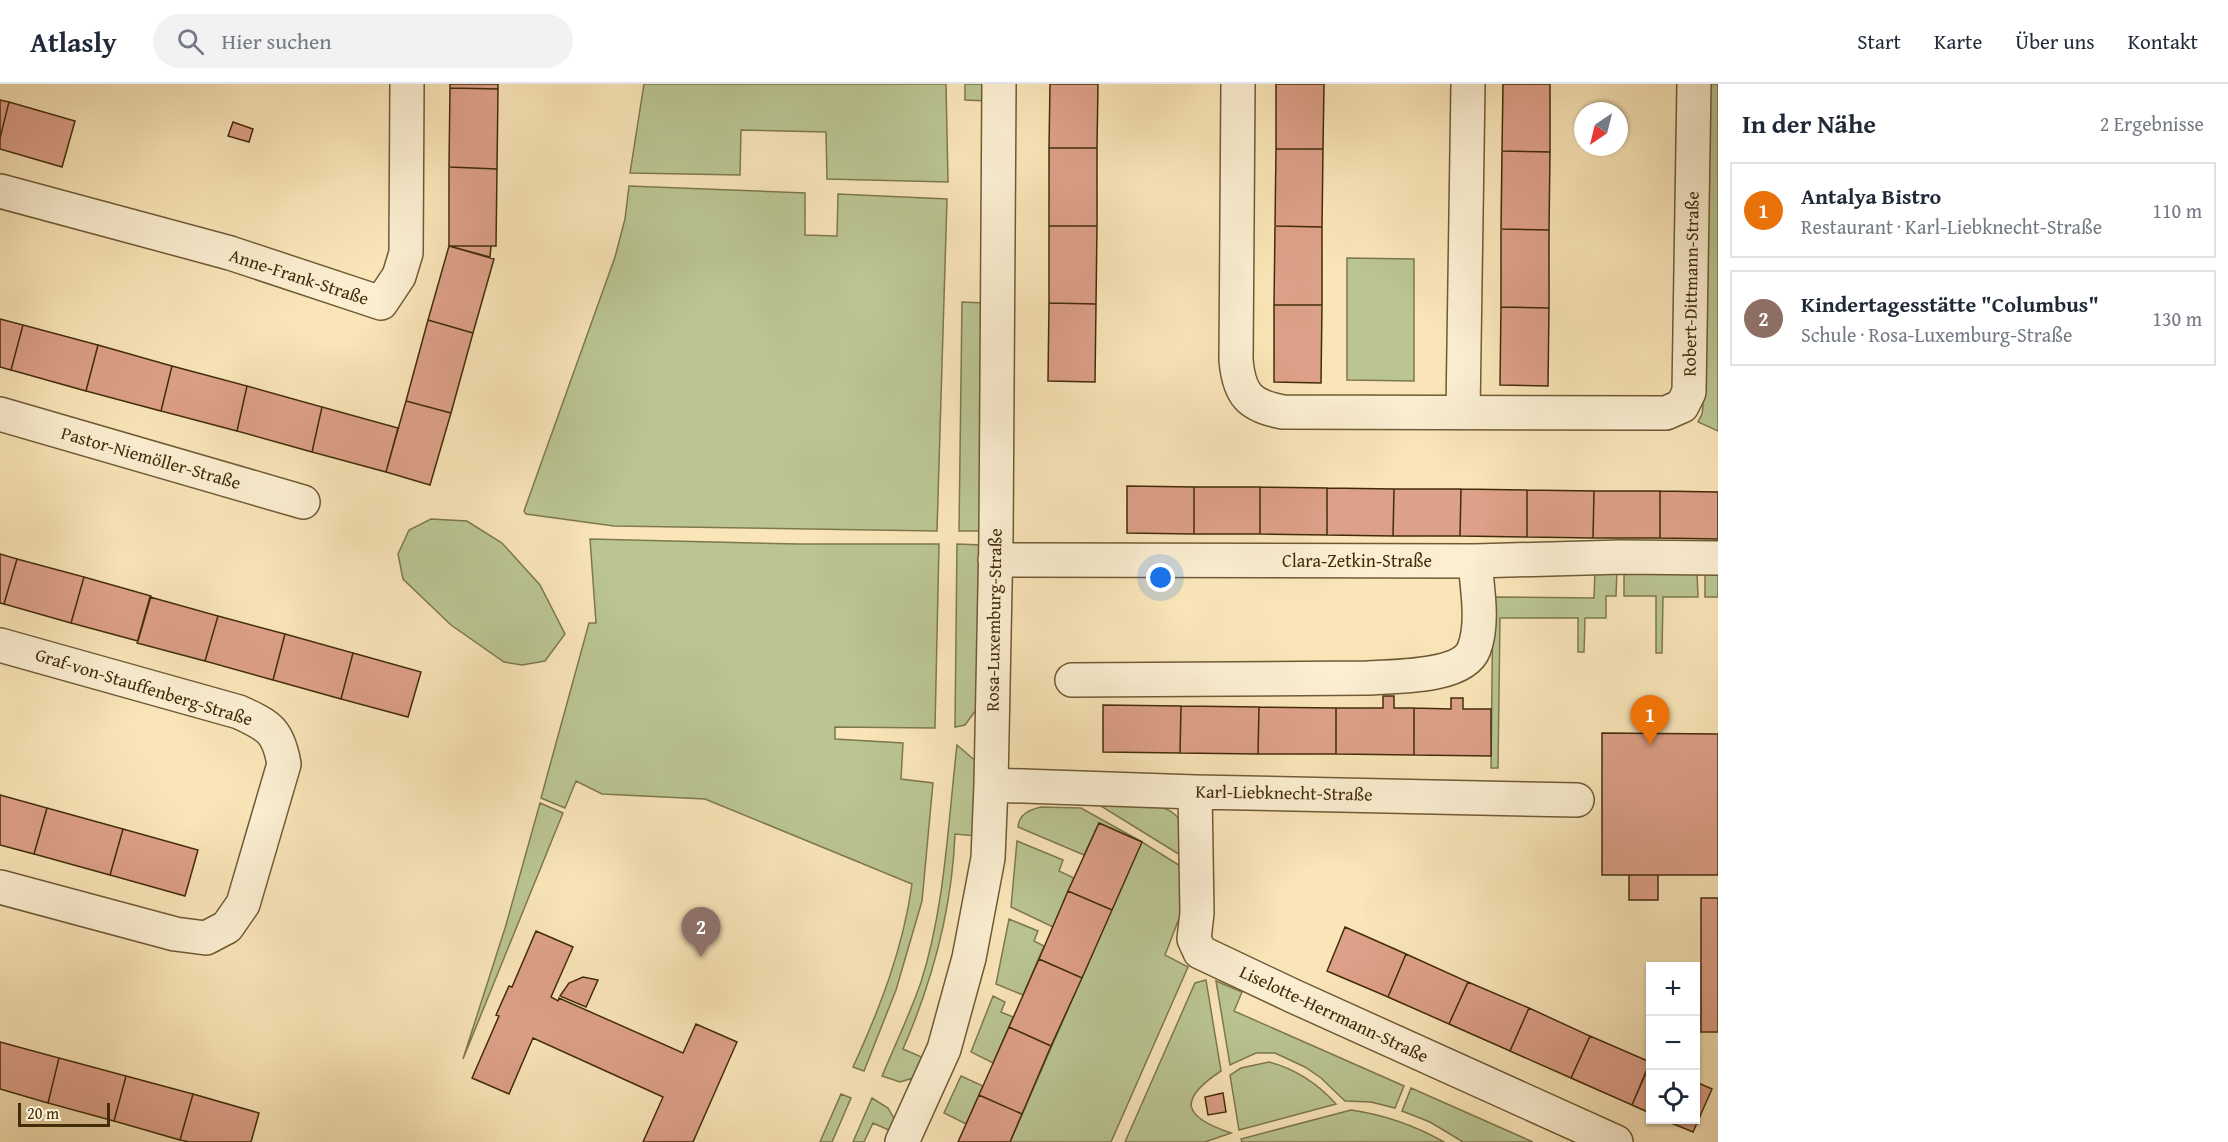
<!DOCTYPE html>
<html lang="de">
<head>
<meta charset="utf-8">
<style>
	body { margin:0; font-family:"Gentium Book Plus",serif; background:#f2f2f3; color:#1f2937 }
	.controls { position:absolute; right:18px; bottom:18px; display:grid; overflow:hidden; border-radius:0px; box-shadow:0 2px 4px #0004 }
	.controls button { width:54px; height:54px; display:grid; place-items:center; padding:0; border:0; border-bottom:2px solid #e0e1e3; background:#fff; color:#1f2937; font:30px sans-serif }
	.compass { position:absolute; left:1574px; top:18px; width:54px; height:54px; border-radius:50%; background:#fff; box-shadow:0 2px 4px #0004; rotate:215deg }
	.scale { position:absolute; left:18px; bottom:15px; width:92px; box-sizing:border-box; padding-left:6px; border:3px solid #422c09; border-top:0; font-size:16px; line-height:21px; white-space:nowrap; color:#422c09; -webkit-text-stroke:4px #fbeed1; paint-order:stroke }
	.you { position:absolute; left:1161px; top:494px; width:21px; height:21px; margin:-15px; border:4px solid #fff; border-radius:50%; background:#1a73e8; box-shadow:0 0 0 9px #1a73e833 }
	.badge { display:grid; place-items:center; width:39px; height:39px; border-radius:50%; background:#b45309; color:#fff; font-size:20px; font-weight:700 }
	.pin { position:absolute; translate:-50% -50px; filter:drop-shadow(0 2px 3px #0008) }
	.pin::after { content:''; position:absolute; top:32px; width:21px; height:18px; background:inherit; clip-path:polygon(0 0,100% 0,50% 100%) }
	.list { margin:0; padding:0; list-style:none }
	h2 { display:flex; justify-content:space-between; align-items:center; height:78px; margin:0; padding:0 24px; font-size:26px }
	h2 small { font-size:20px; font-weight:400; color:#747a83 }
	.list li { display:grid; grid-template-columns:39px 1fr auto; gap:18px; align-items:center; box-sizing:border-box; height:96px; margin:0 12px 12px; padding:0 12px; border:2px solid #e0e1e3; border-radius:0px }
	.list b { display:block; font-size:22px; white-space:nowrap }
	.list p { margin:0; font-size:20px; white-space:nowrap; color:#747a83 }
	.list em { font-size:20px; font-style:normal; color:#747a83 }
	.icon { flex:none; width:33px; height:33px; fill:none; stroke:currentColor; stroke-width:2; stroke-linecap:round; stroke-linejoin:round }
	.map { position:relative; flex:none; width:1718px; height:1058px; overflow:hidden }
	header { display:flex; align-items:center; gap:36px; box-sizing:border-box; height:84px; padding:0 30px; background:#fff; border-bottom:2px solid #e0e1e3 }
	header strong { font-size:28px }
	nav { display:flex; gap:33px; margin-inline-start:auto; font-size:21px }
	.search { width:420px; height:54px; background:#f2f2f3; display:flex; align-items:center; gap:15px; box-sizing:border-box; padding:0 21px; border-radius:33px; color:#747a83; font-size:22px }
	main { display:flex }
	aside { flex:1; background:#fff }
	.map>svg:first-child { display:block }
	.green { fill:#bac592; stroke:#7e784e; stroke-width:1.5 }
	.building { fill:#dda088; stroke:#422c09; stroke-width:1.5 }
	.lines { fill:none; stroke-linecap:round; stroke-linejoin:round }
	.minor-casing { stroke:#705a35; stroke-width:36 }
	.minor { stroke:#fbeed1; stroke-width:33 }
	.labels { text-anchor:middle; stroke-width:4.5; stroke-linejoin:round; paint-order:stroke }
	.street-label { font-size:18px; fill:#422c09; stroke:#fbeed1 }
</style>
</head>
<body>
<header>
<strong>Atlasly</strong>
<div class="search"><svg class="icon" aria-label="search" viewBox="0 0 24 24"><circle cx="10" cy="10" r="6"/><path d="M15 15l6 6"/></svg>Hier suchen</div>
<nav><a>Start</a><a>Karte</a><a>Über uns</a><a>Kontakt</a></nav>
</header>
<main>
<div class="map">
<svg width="1718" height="1058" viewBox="0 0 1718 1058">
	<rect width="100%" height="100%" fill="#f9e5b8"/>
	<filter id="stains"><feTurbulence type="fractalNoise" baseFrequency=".00333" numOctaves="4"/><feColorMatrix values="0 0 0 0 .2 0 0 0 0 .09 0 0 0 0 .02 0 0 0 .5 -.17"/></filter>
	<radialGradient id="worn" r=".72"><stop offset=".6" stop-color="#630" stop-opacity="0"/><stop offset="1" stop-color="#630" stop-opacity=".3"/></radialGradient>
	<!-- green -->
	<path class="green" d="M644 0H946L948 98 827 95 826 48 741 46 740 91 630 89Z
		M965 0H987V17L965 16Z
		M1707 0H1718V347L1698 338 1702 330 1703 322Z
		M629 102 805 109V151L837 152 838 110 947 115 937 447 614 442 526 430 524 427 615 173 625 135Z
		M1347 174 1414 175V297L1347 296Z
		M962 218 984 219 981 447H959Z
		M431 435 467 437 502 459 540 501 565 550 545 577 522 581 504 578 451 541 403 495 398 470 409 446Z
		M590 455 798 460H939L935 644 835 643V655L903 659 901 695 933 699 922 817 896 906 864 987 853 983C880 924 903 865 912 800L705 715 602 710 576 697 565 724 541 714 589 539H596Z
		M957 460 982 461 976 626 965 641 955 643Z
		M1595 486H1617L1616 512H1606V534H1585L1584 568H1578V534H1500L1498 684H1491L1493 513 1594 514Z
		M1624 487 1697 489 1698 513H1663L1662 569H1656V512H1624Z
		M1705 489H1718V513H1705Z
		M957 661 978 679 977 752 955 750C952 825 933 896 903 965L924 974 913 994 900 998 882 992C895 961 910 930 921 898 945 823 948 739 957 661Z
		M540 719 563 729 463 975 506 841Z
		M1096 719C1119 719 1168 714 1180 737 1185 746 1184 763 1185 774Z
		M1041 723 1081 724 1142 758 1185 785V819L1165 871 1188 883 1111 1058H1010L1141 758 1099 739 1084 771 1018 743C1019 730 1029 726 1041 723Z
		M1017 757 1063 776 1059 787 1074 794 1053 843 1011 823Z
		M1009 835 1038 847 1034 857 1044 862 1023 911 996 900Z
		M1206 896 1221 987C1177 1016 1183 1033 1231 1049L1205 1058H1125L1195 899Z
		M1216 897 1242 908 1234 927 1404 1002 1395 1024 1371 1018 1345 1017 1321 994 1305 983 1275 969H1256L1230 981Z
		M993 912 1005 918 1001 928 1013 933 993 979 971 968Z
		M1269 978C1296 985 1317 999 1336 1020L1239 1046 1230 991 1241 984Z
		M961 992 983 1002 966 1040 944 1029Z
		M1411 1004 1533 1058H1463L1430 1038 1402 1027Z
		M841 1010 851 1014 832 1058H820Z
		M872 1014 888 1024 896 1038 891 1047 873 1039 864 1058H853Z
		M1351 1026C1386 1031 1414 1041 1444 1058H1242L1241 1055Z"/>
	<!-- building -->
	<path class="building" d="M450 0H498V5L450 4Z
		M1050 0H1098L1097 64H1049Z
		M1276 0H1324L1323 65H1276Z
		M1503 0H1550V68L1502 67Z
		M450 4 498 5 497 85 449 83Z
		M0 16 9 18 0 54Z
		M9 18 75 37 62 83 0 65V54Z
		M233 38 253 45 249 58 228 52Z
		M1049 64H1097V142H1049Z
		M1276 65H1323L1322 143 1275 142Z
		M1502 67 1550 68 1549 146 1501 145Z
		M449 83 497 85 496 162H449Z
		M1049 142H1097L1096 220 1049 219Z
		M1275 142 1322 143V221H1274Z
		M1501 145 1549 146V224L1501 223Z
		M449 162H491L490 173Z
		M449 162 494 175 473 249 428 236Z
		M1049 219 1096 220 1095 298 1048 297Z
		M1274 221H1322L1321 299 1274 298Z
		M1501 223 1549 224 1548 302 1500 301Z
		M0 235 23 241 11 286 0 283Z
		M428 236 473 249 451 329 406 317Z
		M23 241 98 261 86 307 11 286Z
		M98 261 172 282 161 327 86 307Z
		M172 282 247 302 237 347 161 327Z
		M247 302 322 323 312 368 237 347Z
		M406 317 451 329 430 401 386 388Z
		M322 323 398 344 386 388 312 368Z
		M1127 402 1194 403V450L1127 449Z
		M1194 403H1260V450H1194Z
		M1260 403 1327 404V451L1260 450Z
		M1327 404 1394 405 1393 452 1327 451Z
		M1394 405H1461L1460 452H1393Z
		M1461 405 1527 406V453L1460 452Z
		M1527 406 1594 407 1593 454 1527 453Z
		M1594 407H1660V454H1593Z
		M1660 407 1718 408V455L1660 454Z
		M0 470 17 475 4 520 0 519Z
		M17 475 84 493 71 539 4 520Z
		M84 493 151 512 138 557 71 539Z
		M150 513 218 532 205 577 137 559Z
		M218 532 285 550 273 596 205 577Z
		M285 550 353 569 341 615 273 596Z
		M353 569 421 588 408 633 341 615Z
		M1383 612H1394V624H1414V671L1336 670V624H1383Z
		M1451 614H1463V625H1491V672L1414 671V624L1451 625Z
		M1103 621 1181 622 1180 669 1103 668Z
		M1181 622 1259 623 1258 670 1180 669Z
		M1259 623 1336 624V670H1258Z
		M1602 649 1718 650V791H1602Z
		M0 711 47 724 34 770 0 761Z
		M47 724 123 745 110 791 34 770Z
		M1099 739 1142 758 1112 826 1068 807Z
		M123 745 198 766 185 812 110 791Z
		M1629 791H1658V816H1629Z
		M1068 807 1112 826 1082 894 1039 875Z
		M1701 814H1718V948H1701Z
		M1345 843 1406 870 1388 913 1327 887Z
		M536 847 573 863 551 913 558 917 559 914 683 969 696 940 737 958 693 1058H643L663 1013 533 954 509 1010 472 994 499 932 496 931 509 902 512 903Z
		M1406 870 1468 898 1449 940 1388 913Z
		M1039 875 1082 894 1051 962 1009 943Z
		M583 893 598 896 586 923 560 912 569 899Z
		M1468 898 1529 924 1510 967 1449 940Z
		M1529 924 1590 952 1571 994 1510 967Z
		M1009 943 1051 962 1022 1030 979 1011Z
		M1590 952 1650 978 1632 1021 1571 994Z
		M0 958 59 974 48 1019 0 1005Z
		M59 974 126 992 114 1037 48 1019Z
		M1650 980V1029L1632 1021Z
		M126 992 193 1010 180 1056 114 1037Z
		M1696 998 1712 1005 1693 1048 1664 1036H1696Z
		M1223 1009 1226 1028 1208 1031 1205 1013Z
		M193 1010 259 1029 251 1058H189L180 1056Z
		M979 1011 1022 1030 1010 1058H958Z"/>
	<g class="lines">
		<defs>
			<path id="minor" d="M1238 0 1236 276C1239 310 1249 322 1283 328L1666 329 1682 322 1689 308 1694 0
				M0 107 230 169 381 219 399 192 406 169 407 0
				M1463 328 1468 0
				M0 330 303 418
				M995 476 1475 477 1621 473 1718 474
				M0 561 239 628C269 642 278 646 284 680L243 820 227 843 206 854 175 850 0 803
				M1072 596 1368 594C1395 592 1463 594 1474 565 1484 539 1477 504 1475 477
				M991 701 1195 708 1577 716
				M1195 708 1197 829 1194 855 1200 868 1293 912 1616 1058
				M902 1058 944 965 969 874 988 774 991 701 996 453 999 0"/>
		</defs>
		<!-- minor casing -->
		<use href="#minor" class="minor-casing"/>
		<!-- minor -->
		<use href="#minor" class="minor"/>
	</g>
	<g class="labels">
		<!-- street labels -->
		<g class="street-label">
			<text transform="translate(299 193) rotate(18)" y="6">Anne-Frank-Straße</text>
			<text transform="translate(1691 200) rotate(-89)" y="6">Robert-Dittmann-Straße</text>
			<text transform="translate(151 374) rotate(16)" y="6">Pastor-Niemöller-Straße</text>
			<text x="1357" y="483">Clara-Zetkin-Straße</text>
			<text transform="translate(994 536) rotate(-89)" y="6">Rosa-Luxemburg-Straße</text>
			<text transform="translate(144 603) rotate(17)" y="6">Graf-von-Stauffenberg-Straße</text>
			<text transform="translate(1284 709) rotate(1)" y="6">Karl-Liebknecht-Straße</text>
			<text transform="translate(1334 930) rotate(25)" y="6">Liselotte-Herrmann-Straße</text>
		</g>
	</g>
	<rect width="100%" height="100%" filter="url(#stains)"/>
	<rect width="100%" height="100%" fill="url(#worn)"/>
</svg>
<div class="controls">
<button>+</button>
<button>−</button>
<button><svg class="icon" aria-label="locate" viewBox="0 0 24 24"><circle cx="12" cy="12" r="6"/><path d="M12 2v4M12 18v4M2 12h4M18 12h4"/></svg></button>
</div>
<svg class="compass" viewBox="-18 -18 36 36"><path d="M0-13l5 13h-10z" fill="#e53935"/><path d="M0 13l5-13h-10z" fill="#747a83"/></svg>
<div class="scale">20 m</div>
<div class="you"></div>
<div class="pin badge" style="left:1650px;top:661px;background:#e8710a">1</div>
<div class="pin badge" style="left:701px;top:873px;background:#8d6e63">2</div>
</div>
<aside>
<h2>In der Nähe<small>2 Ergebnisse</small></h2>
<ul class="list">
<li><span class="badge" style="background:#e8710a">1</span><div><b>Antalya Bistro</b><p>Restaurant · Karl-Liebknecht-Straße</p></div><em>110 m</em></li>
<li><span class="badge" style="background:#8d6e63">2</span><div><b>Kindertagesstätte &quot;Columbus&quot;</b><p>Schule · Rosa-Luxemburg-Straße</p></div><em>130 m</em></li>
</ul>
</aside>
</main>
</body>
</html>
